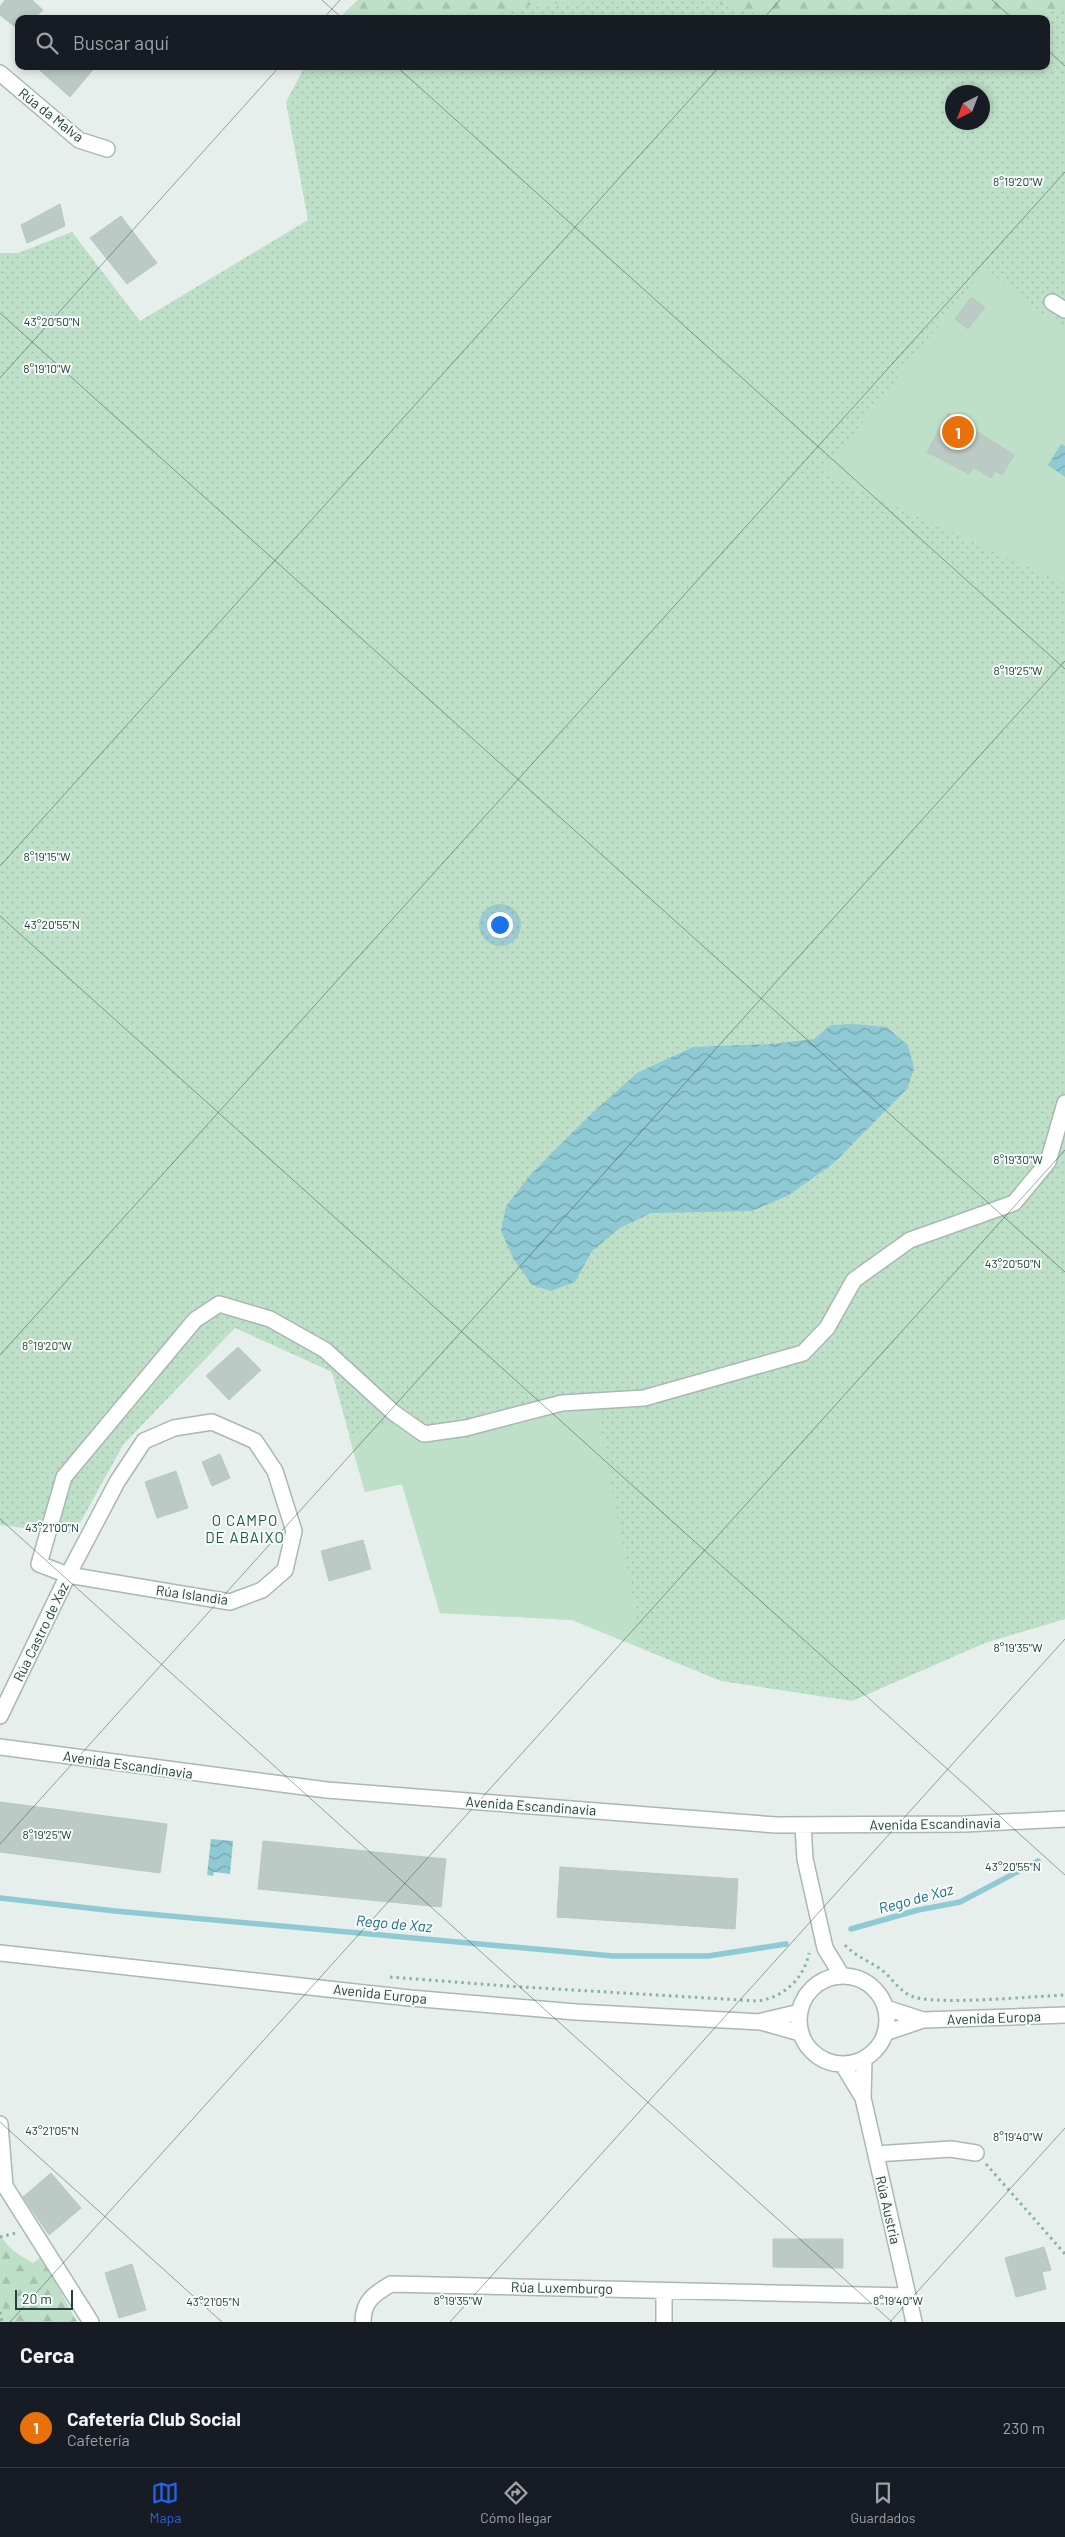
<!DOCTYPE html>
<html lang="es">
<head>
<meta charset="utf-8">
<style>
	body { margin:0; font-family:Barlow,sans-serif; background:#20242c; color:#f1f3f6 }
	.compass { position:absolute; left:945px; top:85px; width:45px; height:45px; border-radius:50%; background:#171b24; box-shadow:0 2px 8px #0003; rotate:222deg }
	.scale { position:absolute; left:15px; bottom:12px; width:58px; box-sizing:border-box; padding-left:5px; border:2px solid #24423a; border-top:0; font-size:14px; line-height:18px; white-space:nowrap; color:#24423a; -webkit-text-stroke:4px #f7fbf9; paint-order:stroke }
	.you { position:absolute; left:499px; top:924px; width:18px; height:18px; margin:-12px; border:4px solid #fff; border-radius:50%; background:#1a73e8; box-shadow:0 0 0 8px #1a73e833 }
	.badge { display:grid; place-items:center; width:32px; height:32px; border-radius:50%; background:#2563eb; color:#fff; font-size:16px; font-weight:700 }
	.pin { position:absolute; translate:-50% -50%; border:2px solid #fff; box-shadow:0 1px 5px #0006 }
	.list { margin:0; padding:0; list-style:none }
	h2 { display:flex; justify-content:space-between; align-items:center; height:65px; margin:0; padding:0 20px; font-size:21px }
	h2 small { font-size:16px; font-weight:400; color:#9ea1a6 }
	.list li { display:grid; grid-template-columns:32px 1fr auto; gap:15px; align-items:center; box-sizing:border-box; height:80px; padding:0 20px; border-top:1px solid #363941 }
	.list b { display:block; font-size:19px; white-space:nowrap }
	.list p { margin:0; font-size:16px; white-space:nowrap; color:#9ea1a6 }
	.list em { font-size:16px; font-style:normal; color:#9ea1a6 }
	.icon { flex:none; width:28px; height:28px; fill:none; stroke:currentColor; stroke-width:2; stroke-linecap:round; stroke-linejoin:round }
	.map { position:relative; flex:none; width:1065px; height:2322px; overflow:hidden }
	.search { position:absolute; background:#171b24; box-shadow:0 2px 8px #0003; left:15px; right:15px; top:15px; height:55px; display:flex; align-items:center; gap:12px; box-sizing:border-box; padding:0 18px; border-radius:10px; color:#9ea1a6; font-size:19px }
	.sheet { height:145px; background:#171b24 }
	nav { display:flex; justify-content:space-around; align-items:center; box-sizing:border-box; height:70px; border-top:1px solid #363941; background:#171b24; font-size:14px; color:#9ea1a6 }
	nav a { display:grid; justify-items:center; gap:2px }
	nav .on { color:#2563eb }
	.map>svg:first-child { display:block }
	.grass { fill:url(#grass-dots); fill-rule:evenodd }
	.forest { fill:url(#forest-firs) }
	.garden { fill:#bfe0c8 }
	.water { fill:url(#water-waves) }
	.lines { fill:none; stroke-linecap:round; stroke-linejoin:round }
	.stream { stroke:#8ec9d4; stroke-width:5.5 }
	.building { fill:#bbcac4; stroke:#b8c9c2 }
	.minor-casing { stroke:#a8b8b2; stroke-width:18 }
	.path { stroke:#86b3a5; stroke-width:3; stroke-dasharray:2.5 4; stroke-linecap:butt }
	.minor { stroke:#fff; stroke-width:15 }
	.ticks { fill:none; stroke:#24423a; stroke-width:1; stroke-opacity:0.45 }
	.labels { text-anchor:middle; stroke-width:4; stroke-linejoin:round; paint-order:stroke }
	.street-label { font-size:14px; fill:#24423a; stroke:#f7fbf9 }
	.neighbourhood-label { font-size:15px; letter-spacing:1px; fill:#1f5548; stroke:#f7fbf9 }
	.water-label { font-size:15px; font-style:italic; fill:#1c6f80; stroke:#f7fbf9 }
	.ticks-label { font-size:12px; text-anchor:middle; fill:#24423a; stroke:#f7fbf9; stroke-width:4; stroke-linejoin:round; paint-order:stroke }
</style>
</head>
<body>
<div class="map">
<svg width="1065" height="2322" viewBox="0 0 1065 2322">
	<defs>
		<pattern id="grass-dots" width="8" height="8" patternUnits="userSpaceOnUse" patternTransform="scale(1.25)"><rect width="8" height="8" fill="#bfe0c8"/><path d="M2 2h.1M6 6h.1" fill="none" stroke="#a4c1ad" stroke-width="1.8" stroke-linecap="round"/></pattern>
		<pattern id="forest-firs" width="22" height="20" patternUnits="userSpaceOnUse" patternTransform="scale(1.25)"><rect width="22" height="20" fill="#bfe0c8"/><path d="M5 1l3.5 6h-7zM16 11l3.5 6h-7z" fill="#a4c1ad"/></pattern>
		<pattern id="water-waves" width="16" height="10" patternUnits="userSpaceOnUse" patternTransform="scale(1.25)"><rect width="16" height="10" fill="#8ec9d4"/><path d="M0 5q4-4 8 0t8 0" fill="none" stroke="#74a5ad"/></pattern>
	</defs>
	<rect width="100%" height="100%" fill="#e6efeb"/>
	<!-- grass -->
	<path class="grass" d="M358 0H1065V1619L985 1643 852 1701 721 1681 572 1620 440 1613 402 1484 365 1492 332 1372 235 1328 123 1445 74 1534 0 1525V253H18L72 232 140 321 308 220 286 102 305 66H1046V19H338ZM952 92H982V122H952Z"/>
	<!-- forest -->
	<path class="forest" d="M358 0H684L534 4 484 19H338Z
		M703 0H1065V7L1033 19H778Z
		M0 2234C8 2249 19 2255 33 2263L41 2257H55L65 2270 62 2294 77 2322H0Z"/>
	<!-- garden -->
	<path class="garden" d="M985 267 1035 310 1065 327V584L823 473Z
		M558 1410H597L642 1648 572 1620 440 1613 402 1484 365 1492 349 1436 392 1423 424 1443 458 1441Z"/>
	<!-- water -->
	<path class="water" d="M1061 444 1065 446V477L1048 465Z
		M854 1024 886 1027 908 1045 914 1069 907 1089 834 1163 789 1195 752 1211 651 1213 620 1228 592 1251 575 1282 551 1291 532 1285 513 1258 501 1231 506 1206 531 1174 589 1116 637 1073 693 1047 772 1044 814 1039 831 1025Z
		M211 1839 233 1841 230 1874 214 1872 213 1876 207 1875Z"/>
	<g class="lines">
		<!-- stream -->
		<path class="stream" d="M0 1898 115 1911 613 1956H708L786 1944
			M851 1929 918 1910 960 1902 1038 1861"/>
	</g>
	<!-- building -->
	<path class="building" d="M5 0H32L43 10 33 19H19V30L0 15V7Z
		M35 66H96L70 97Z
		M60 204 65 226 27 243 21 225Z
		M121 216 157 263 127 284 90 238Z
		M971 297 985 307 968 329 955 319Z
		M948 413 1014 455 1002 475 995 471 991 478 973 467 969 474 927 452Z
		M238 1347 261 1370 229 1400 206 1376Z
		M220 1454 230 1478 212 1486 202 1462Z
		M176 1471 188 1508 157 1518 145 1482Z
		M363 1540 371 1569 329 1581 321 1551Z
		M0 1802 167 1824 160 1873 0 1852Z
		M263 1841 446 1859 441 1907 258 1889Z
		M560 1867 738 1879 735 1929 557 1917Z
		M51 2173 81 2208 49 2235 23 2197Z
		M773 2239H843V2268L773 2267Z
		M1044 2247 1051 2270 1042 2272 1046 2289 1016 2297 1005 2258Z
		M132 2264 146 2310 119 2318 105 2273Z"/>
	<g class="lines">
		<defs>
			<path id="minor" d="M0 73 79 140 107 149
				M1052 302 1065 310
				M0 1716 68 1575 117 1482 144 1441 174 1428 212 1422 255 1441 275 1471 294 1531 285 1570 262 1590 230 1602 68 1575 39 1564 64 1477 195 1320 219 1304 270 1319 325 1350 394 1413 424 1434 466 1428 562 1403 644 1398 803 1353 827 1328 854 1280 910 1240 1014 1203 1048 1162 1065 1103
				M0 1747 327 1790 776 1825 965 1824 1065 1819
				M803 1826 805 1859 825 1948 842 1976
				M0 1953 410 1998 576 2012 761 2022 800 2033
				M799 2020a44 44 0 1 1 88 0a44 44 0 1 1-88 0Z
				M886 2008 923 2020 1065 2015
				M762 2021 800 2012
				M885 2033 923 2020
				M864 2060 863 2098 914 2322
				M843 2065 863 2098
				M0 2124 5 2186 91 2322
				M876 2154 951 2149 976 2153
				M363 2322C363 2301 374 2294 391 2284L907 2296
				M664 2322V2291"/>
		</defs>
		<!-- minor casing -->
		<use href="#minor" class="minor-casing"/>
		<!-- path -->
		<path class="path" d="M845 1945C855 1956 867 1960 879 1968 891 1976 898 1990 911 1996 933 2006 1036 1996 1065 1995
			M390 1977 506 1986 757 2001C783 1998 804 1979 809 1953
			M986 2164 1065 2254
			M0 2237 16 2233
			M0 2312 2 2322"/>
		<!-- minor -->
		<use href="#minor" class="minor"/>
	</g>
	<!-- ticks -->
	<path class="ticks" d="M322 0 343 19M992 0 1013 19M323 19 340 0M763 19 780 0M1046 49 1065 66M396 66 1065 669M0 313 1065 1272M0 378 280 66M0 866 720 66M0 916 1065 1875M0 1355 1065 172M0 1519 892 2322M0 1844 1065 661M0 2122 222 2322M10 2322 1065 1150M450 2322 1065 1639M890 2322 1065 2128"/>
	<g class="labels">
		<!-- street labels -->
		<g class="street-label">
			<text transform="translate(51 115) rotate(38)" y="5">Rúa da Malva</text>
			<text transform="translate(192 1595) rotate(8)" y="5">Rúa Islandia</text>
			<text transform="translate(41 1632) rotate(-64)" y="5">Rúa Castro de Xaz</text>
			<text transform="translate(128 1765) rotate(8)" y="5">Avenida Escandinavia</text>
			<text transform="translate(531 1806) rotate(4)" y="5">Avenida Escandinavia</text>
			<text transform="translate(935 1824) rotate(-1)" y="5">Avenida Escandinavia</text>
			<text transform="translate(380 1994) rotate(6)" y="5">Avenida Europa</text>
			<text transform="translate(994 2018) rotate(-2)" y="5">Avenida Europa</text>
			<text transform="translate(888 2210) rotate(77)" y="5">Rúa Austria</text>
			<text transform="translate(562 2288) rotate(1)" y="5">Rúa Luxemburgo</text>
		</g>
		<!-- neighbourhood labels -->
		<g class="neighbourhood-label">
			<text x="245" y="1526">O CAMPO<tspan x="245" dy="17">DE ABAIXO</tspan></text>
		</g>
		<!-- water labels -->
		<g class="water-label">
			<text transform="translate(916 1899) rotate(-15)" y="5">Rego de Xaz</text>
			<text transform="translate(394 1924) rotate(5)" y="5">Rego de Xaz</text>
		</g>
	</g>
	<g class="ticks-label">
		<text x="1018" y="186">8°19'20"W</text>
		<text x="52" y="326">43°20'50"N</text>
		<text x="47" y="373">8°19'10"W</text>
		<text x="1018" y="675">8°19'25"W</text>
		<text x="47" y="861">8°19'15"W</text>
		<text x="52" y="929">43°20'55"N</text>
		<text x="1018" y="1164">8°19'30"W</text>
		<text x="1013" y="1268">43°20'50"N</text>
		<text x="47" y="1350">8°19'20"W</text>
		<text x="52" y="1532">43°21'00"N</text>
		<text x="1018" y="1652">8°19'35"W</text>
		<text x="47" y="1839">8°19'25"W</text>
		<text x="1013" y="1871">43°20'55"N</text>
		<text x="52" y="2135">43°21'05"N</text>
		<text x="1018" y="2141">8°19'40"W</text>
		<text x="458" y="2305">8°19'35"W</text>
		<text x="898" y="2305">8°19'40"W</text>
		<text x="213" y="2306">43°21'05"N</text>
	</g>
</svg>
<svg class="compass" viewBox="-18 -18 36 36"><path d="M0-13l5 13h-10z" fill="#e53935"/><path d="M0 13l5-13h-10z" fill="#9ea1a6"/></svg>
<div class="scale">20 m</div>
<div class="you"></div>
<div class="pin badge" style="left:958px;top:432px;background:#e8710a">1</div>
<div class="search"><svg class="icon" aria-label="search" viewBox="0 0 24 24"><circle cx="10" cy="10" r="6"/><path d="M15 15l6 6"/></svg>Buscar aquí</div>
</div>
<section class="sheet">
<h2>Cerca<small></small></h2>
<ul class="list">
<li><span class="badge" style="background:#e8710a">1</span><div><b>Cafetería Club Social</b><p>Cafetería</p></div><em>230 m</em></li>
</ul>
</section>
<nav>
<a class="on"><svg class="icon" aria-label="map" viewBox="0 0 24 24"><path d="M3 6l6-2 6 2 6-2v14l-6 2-6-2-6 2zM9 4v14M15 6v14"/></svg>Mapa</a>
<a><svg class="icon" aria-label="directions" viewBox="0 0 24 24"><path d="M12 3l9 9-9 9-9-9zM9 14v-3h6M13 9l2 2-2 2"/></svg>Cómo llegar</a>
<a><svg class="icon" aria-label="saved" viewBox="0 0 24 24"><path d="M7 4h10v16l-5-4-5 4z"/></svg>Guardados</a>
</nav>
</body>
</html>
